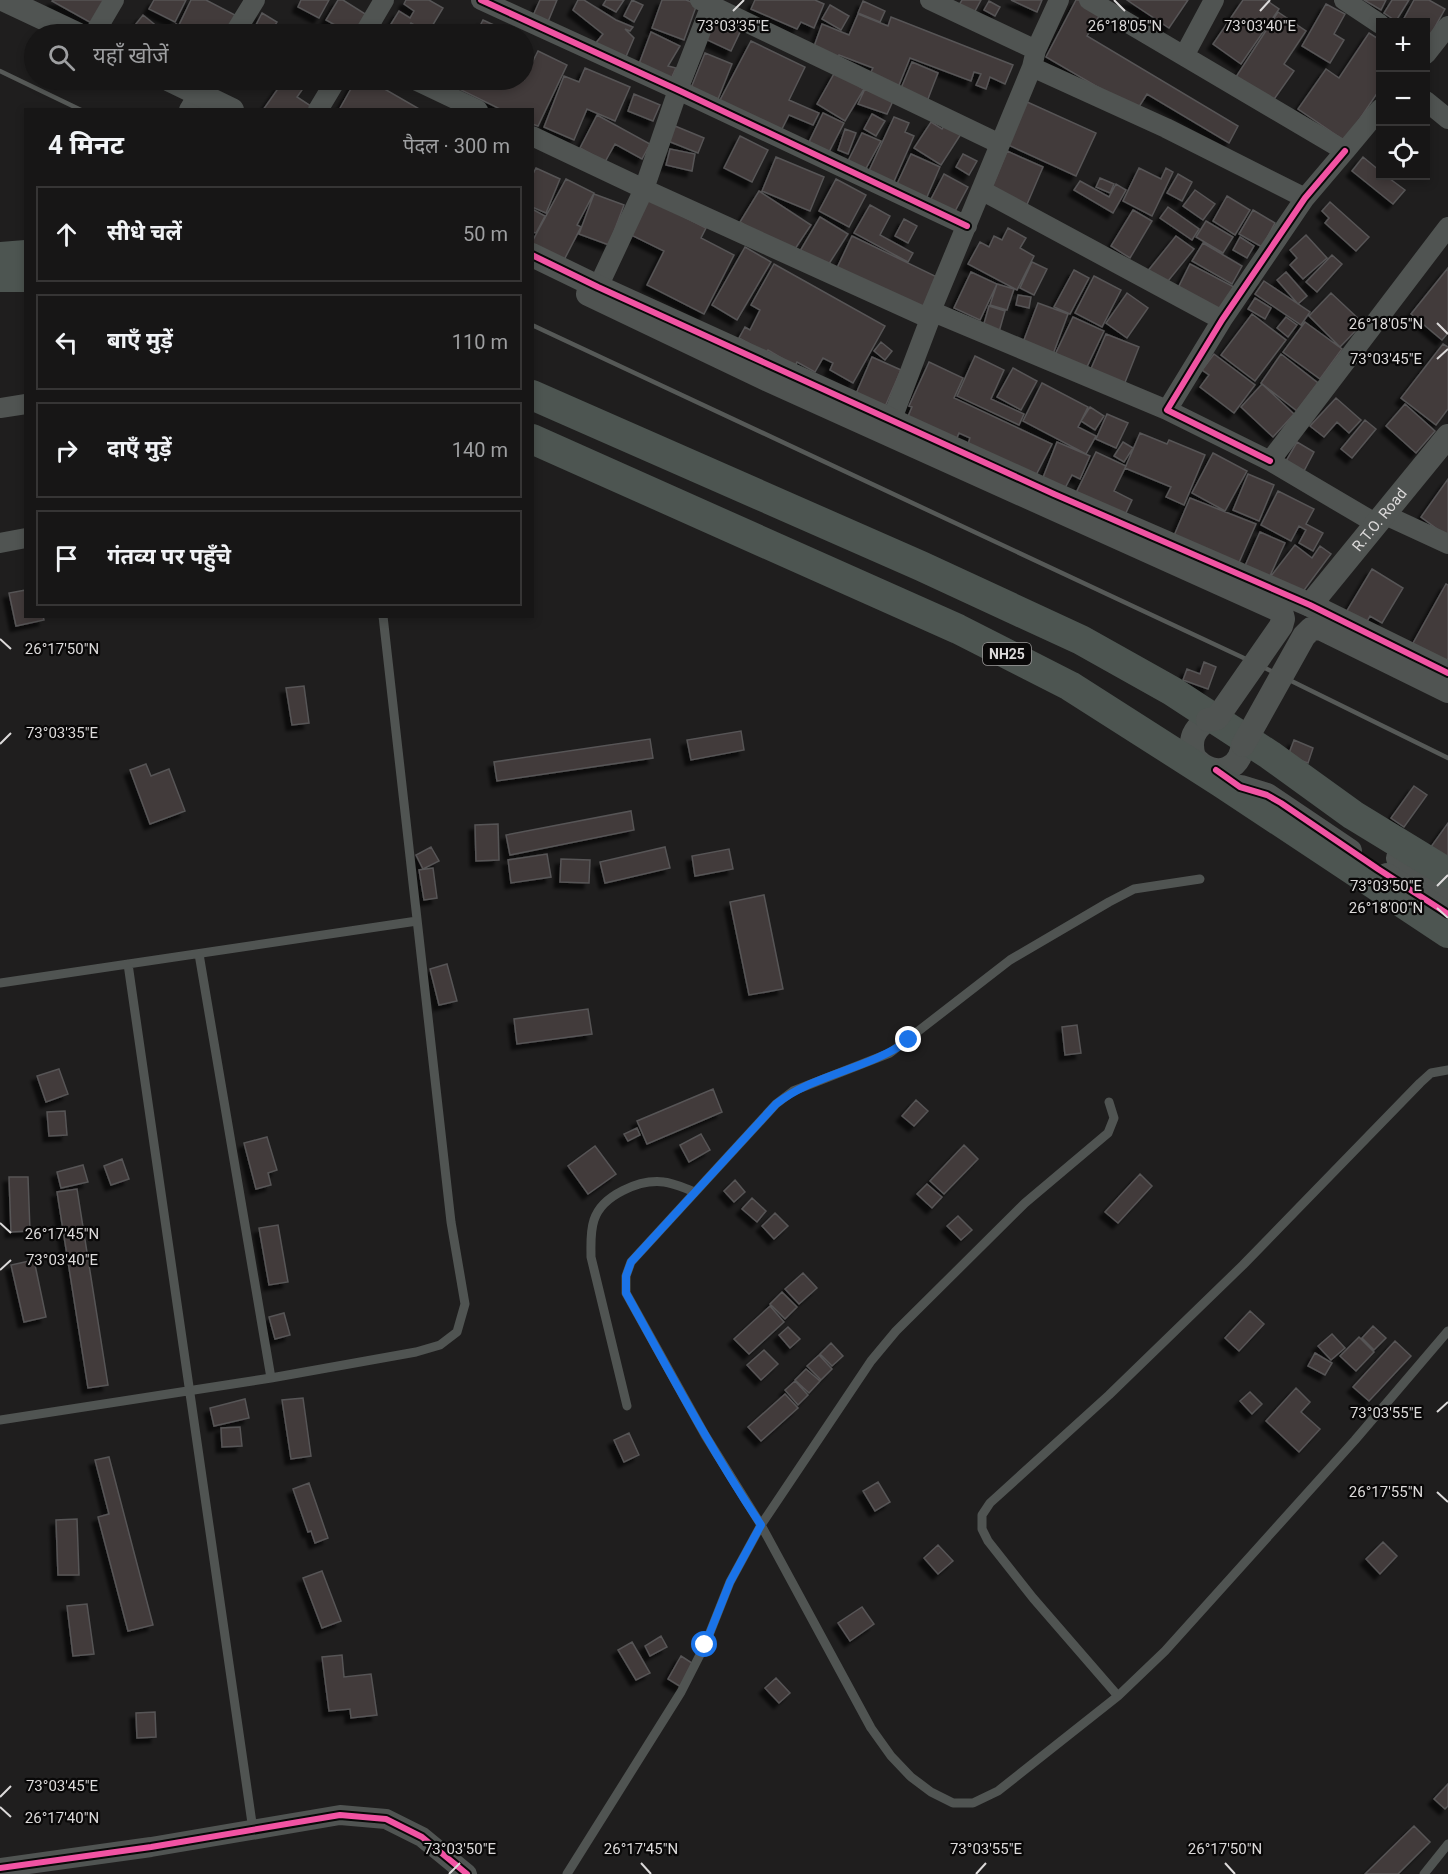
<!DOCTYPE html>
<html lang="hi">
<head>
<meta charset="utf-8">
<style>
	body { margin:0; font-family:Roboto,"Noto Sans Devanagari",sans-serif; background:#201f1f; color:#f1f3f6 }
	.controls { position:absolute; right:18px; top:18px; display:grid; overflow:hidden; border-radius:0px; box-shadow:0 3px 9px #0003 }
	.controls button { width:54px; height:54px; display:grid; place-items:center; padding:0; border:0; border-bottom:2px solid #363535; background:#171616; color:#f1f3f6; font:30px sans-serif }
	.stop { position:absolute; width:18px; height:18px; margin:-14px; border:4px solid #1a73e8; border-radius:50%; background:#fff }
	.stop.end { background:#1a73e8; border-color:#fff; box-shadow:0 2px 6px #0008 }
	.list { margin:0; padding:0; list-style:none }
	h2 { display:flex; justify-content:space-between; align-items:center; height:78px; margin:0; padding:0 24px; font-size:26px }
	h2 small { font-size:20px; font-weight:400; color:#9e9fa1 }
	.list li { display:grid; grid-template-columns:39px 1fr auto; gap:18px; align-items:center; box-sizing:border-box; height:96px; margin:0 12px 12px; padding:0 12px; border:2px solid #363535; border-radius:0px }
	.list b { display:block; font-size:22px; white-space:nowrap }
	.list em { font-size:20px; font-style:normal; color:#9e9fa1 }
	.icon { flex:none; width:33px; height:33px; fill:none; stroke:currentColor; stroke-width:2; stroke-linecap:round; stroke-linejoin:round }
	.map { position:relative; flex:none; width:1448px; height:1874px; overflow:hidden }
	.search { position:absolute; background:#171616; box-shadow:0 3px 9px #0003; left:24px; top:24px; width:510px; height:66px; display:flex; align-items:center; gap:15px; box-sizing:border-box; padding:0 21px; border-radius:33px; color:#9e9fa1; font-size:22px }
	.panel { position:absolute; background:#171616; box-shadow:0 3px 9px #0003; left:24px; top:108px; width:510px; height:510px; border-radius:0px }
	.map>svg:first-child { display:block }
	.building { fill:#423a3b; stroke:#575556; stroke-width:1.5; filter:url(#shadow) }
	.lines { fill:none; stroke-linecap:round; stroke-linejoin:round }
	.service { stroke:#505452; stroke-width:9 }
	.minor { stroke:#505452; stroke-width:20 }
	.tertiary { stroke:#505452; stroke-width:24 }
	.primary { stroke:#4d5551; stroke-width:30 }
	.rail { stroke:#565957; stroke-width:4.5 }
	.tertiary-bridge { stroke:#505452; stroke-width:24 }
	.cycleway-casing { stroke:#090808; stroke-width:10 }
	.cycleway { stroke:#f153a3; stroke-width:6 }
	.route { stroke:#1a73e8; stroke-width:8 }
	.ticks { fill:none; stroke:#dcdada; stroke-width:2 }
	.labels { text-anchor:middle; stroke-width:4.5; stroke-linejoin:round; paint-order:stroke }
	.shield { fill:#090808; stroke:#9d9b9b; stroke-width:1.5 }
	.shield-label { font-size:14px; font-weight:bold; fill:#dcdada }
	.street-label { font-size:15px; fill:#dcdada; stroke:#090808 }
	.ticks-label { font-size:15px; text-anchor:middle; fill:#dcdada; stroke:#090808; stroke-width:4.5; stroke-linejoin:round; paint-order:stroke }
</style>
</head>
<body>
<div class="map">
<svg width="1448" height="1874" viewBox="0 0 1448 1874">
	<defs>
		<filter id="shadow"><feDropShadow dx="-5.5" dy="5.5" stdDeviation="1.5" flood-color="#0009"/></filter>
	</defs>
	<rect width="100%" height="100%" fill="#1f1e1e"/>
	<!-- building -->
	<path class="building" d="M53 0H108L95 25 52 1Z
		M154 0H186L175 22 149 9Z
		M191 0H206L235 15 226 34H199L179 25Z
		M301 0H329L319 18 298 7Z
		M338 0H343L370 17 359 34H351L326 20Z
		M406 0H429L443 8 428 33 411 23 405 33 391 24 399 11 410 18 414 11 404 4Z
		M540 0H557L547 24 532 18Z
		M578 0H584L616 20 633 27 630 31 625 29 634 38 625 59 595 44 603 34 573 10Z
		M606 0H624L616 12 603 5Z
		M632 0 643 5 634 22 624 16Z
		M662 0H686L697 4 684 40 652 28Z
		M755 0H815L824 4 814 28 801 22 797 29 751 9Z
		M962 0H981L974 13 959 5Z
		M1011 0H1042L1037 12Z
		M1076 0H1079L1101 13 1087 36 1238 126 1229 143 1147 94 1137 110 1046 57Z
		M1127 0H1188L1169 28Z
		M1243 0H1266L1279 9 1241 64 1213 44Z
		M1364 0H1386L1381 10Z
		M1392 0H1409L1396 21 1384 13Z
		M1414 0H1429L1445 9 1426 43V22H1402Z
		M863 1 885 11 880 22 858 13Z
		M989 1 1000 7 995 16 984 10Z
		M1326 4 1345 14 1334 34 1344 40 1330 63 1302 46Z
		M830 5 849 16 841 30 822 19Z
		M1278 12 1306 31 1284 64 1294 71 1270 105 1234 80Z
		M262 13 277 22 270 34 255 27Z
		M858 14 888 26 891 17 1013 65 1005 84 990 77 986 89 976 85 981 74 974 72 971 81 910 58 897 90 868 78 873 68 839 55 836 62 812 52 822 24 849 35Z
		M143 15 164 32 162 34H128Z
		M712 17 741 30 731 51 703 38Z
		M483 20 509 32 510 30 519 34H476Z
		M176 24 192 34H170Z
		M651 32 680 46 668 66 676 68 671 79 639 64Z
		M1369 33 1380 40V89L1345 141 1298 109 1326 69 1339 78Z
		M751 41 805 67 789 100 819 113 813 125 789 115 780 133 718 104Z
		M538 51 567 65 538 126 532 124V110H502L451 85 454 80H524V59L532 63Z
		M705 53 732 64 718 99 691 88Z
		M912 62 938 73 926 104 899 93Z
		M585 68 630 87 615 121 587 109 574 140 544 127 564 76 579 82Z
		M835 72 864 89 845 121 817 104Z
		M284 80H309L297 97 314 108 313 110H263Z
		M356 80H369L421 110H339Z
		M865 89 893 101 887 114 858 104Z
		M634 94 660 105 653 121 628 111Z
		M1025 101 1096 133 1076 176 1006 144Z
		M823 113 844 123 829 152 809 142Z
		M872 114 885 121 876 136 864 129Z
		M597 115 650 144 642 159 615 144 605 162 580 148Z
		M894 117 909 123 905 132 914 136 892 186 867 175Z
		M931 122 942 129 945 124 961 134 941 165 914 148Z
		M675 126 704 138 698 153 668 141Z
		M845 129 856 133 848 154 838 150Z
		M862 133 881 141 864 172 846 165Z
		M740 136 768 150 752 182 724 168Z
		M670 149 695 154 692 171 666 165Z
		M1007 151 1043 167 1025 209 989 194Z
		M911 154 940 167 926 199 896 186Z
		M963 154 977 161 969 175 956 167Z
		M776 157 824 177 810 211 762 191Z
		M1363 157 1380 171V176H1386L1405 190 1393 204 1352 171Z
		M536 168 560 179 546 213 532 207V176Z
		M1139 168 1161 179 1166 168 1173 172 1152 216 1123 201Z
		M944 174 968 187 953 215 929 203Z
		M1178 174 1192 182 1182 201 1167 193Z
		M1100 178 1114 184 1110 193 1096 187Z
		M566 179 594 193 577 225 581 227 562 264 532 248V242Z
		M836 179 866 195 849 227 819 211Z
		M1080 181 1109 197 1116 184 1126 190 1113 213 1074 190Z
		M1195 190 1215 204 1203 220 1183 206Z
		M759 191 811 225 791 255 740 222Z
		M594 194 624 205 609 245 579 234Z
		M1227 196 1250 210 1235 235 1213 221Z
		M647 198 706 228 701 238 734 255 704 314 647 285 664 251 629 234Z
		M1330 202 1369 237 1356 251 1325 223 1329 218 1322 211Z
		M870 205 890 216 880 235 913 253 908 262 854 233Z
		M1168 207 1199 229 1192 240 1160 218Z
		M532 209 545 216 536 233 532 232Z
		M1133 210 1152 221 1130 258 1111 246Z
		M1253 210 1275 223 1262 247 1239 234Z
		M820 217 848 234 827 267 800 251Z
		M904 219 917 226 908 243 895 236Z
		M1206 221 1233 237 1223 253 1196 237Z
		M1008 228 1026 238 1020 248 1034 256 1017 290 968 264 980 242 989 247 994 236 1002 240Z
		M1306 235 1327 258 1303 279 1290 265 1297 258 1290 250Z
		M852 236 937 277 922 309 837 268Z
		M1176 236 1194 249 1164 286 1147 272Z
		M1240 237 1254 246 1247 258 1233 250Z
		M1203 243 1242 266 1232 284 1192 261Z
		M745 247 771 262 737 320 712 305Z
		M1332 255 1342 264 1317 292 1306 282Z
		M1032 262 1047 269 1034 295 1020 288Z
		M774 264 885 326 853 383 830 370 833 363 823 358 815 372 797 362 795 366 768 350 766 353 739 338 745 327 750 330 760 310 751 305Z
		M1190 264 1234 287 1221 311 1178 288Z
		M1448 268V333L1442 340 1411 314Z
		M1074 270 1089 278 1070 314 1054 307Z
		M971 272 997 284 980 320 954 308Z
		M1286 272 1307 296 1298 304 1277 280Z
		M1094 276 1121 290 1102 327 1075 313Z
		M1264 281 1310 312 1301 325 1255 294Z
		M997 284 1014 289 1007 310 990 305Z
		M1127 293 1148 308 1127 338 1106 323Z
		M1331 293 1363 323 1340 347 1309 316Z
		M1018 295 1031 297 1029 308 1016 305Z
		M1255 298 1271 308 1265 319 1248 309Z
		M1038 303 1068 314 1052 357 1022 345Z
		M989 306 1005 311 999 332 983 327Z
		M1252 314 1286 340 1255 381 1221 355Z
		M1073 317 1104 331 1084 373 1053 359Z
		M1286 317 1297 325 1288 337 1277 328Z
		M1305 322 1342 349 1320 379 1283 352Z
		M1106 334 1139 347 1124 385 1090 371Z
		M881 342 892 351 885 360 874 351Z
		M1443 344 1448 347V409L1436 425 1401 398Z
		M1214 354 1255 385 1234 413 1200 387 1209 375 1202 370Z
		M1281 354 1318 383 1297 411 1261 383Z
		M975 356 1004 370 991 399 1024 414 1019 425 957 396Z
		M872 357 901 370 884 409 855 396Z
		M929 362 963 378 954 398 1052 444 1035 477 967 447 970 438 959 433 956 440 906 421 912 407 909 406Z
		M1013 368 1037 381 1021 410 997 397Z
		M1042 383 1088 407 1078 427 1096 436 1086 454 1023 421Z
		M1262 384 1294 414 1273 437 1241 407Z
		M1336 398 1361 420 1349 433 1337 422 1324 437 1310 426Z
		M1405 404 1435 431 1416 453 1386 426Z
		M1090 407 1104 416 1095 430 1081 421Z
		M1107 414 1128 423 1116 448 1096 439Z
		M1365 420 1376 429 1352 458 1341 449Z
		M1140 433 1167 444 1169 440 1205 455 1184 505 1166 497 1171 487 1125 468Z
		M1057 442 1090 456 1080 479 1072 475 1065 488 1042 480Z
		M1123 442 1133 448 1124 462 1114 456Z
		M1297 442 1314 452 1304 471 1286 461Z
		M1096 452 1126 466 1114 491 1132 500 1124 517 1076 493Z
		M1213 453 1247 471 1225 511 1192 493Z
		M1248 474 1274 485 1259 521 1233 510Z
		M1448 479V537L1421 517Z
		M1278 491 1314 509 1306 524 1323 533 1313 551 1299 543 1306 530 1299 526 1291 541 1261 525Z
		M1190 498 1256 524 1237 567 1173 538Z
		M1260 532 1285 543 1269 578 1244 568Z
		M1295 545 1312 558 1320 546 1331 554 1299 597 1271 576Z
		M1372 569 1403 588 1382 623 1370 616 1365 625 1345 614Z
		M1446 584 1448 585V658L1445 664 1412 645Z
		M26 590V616H43L44 620 16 626 9 593Z
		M1204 662 1216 667 1208 689 1183 680 1187 669 1200 674Z
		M304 686 309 723 292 725 286 688Z
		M741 731 744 750 691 760 687 740Z
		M650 739 653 758 497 781 494 762Z
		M1294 740 1313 748 1308 763 1288 756Z
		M146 764 151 776 169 769 185 811 150 824 130 770Z
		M1414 786 1427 795 1404 827 1391 818Z
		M631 811 634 830 510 855 506 835Z
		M1448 823V857L1428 851Z
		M498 824 499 860 476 861 475 825Z
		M431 847 439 861 423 869 416 855Z
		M665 847 670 868 605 883 600 862Z
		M729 849 733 869 695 876 692 856Z
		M547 854 551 877 511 883 508 860Z
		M561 859 590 860 589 883 560 882Z
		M433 868 437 898 424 900 419 870Z
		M764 895 783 989 749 995 730 902Z
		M447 964 457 1001 439 1005 430 969Z
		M588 1009 592 1034 517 1044 514 1019Z
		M1077 1025 1081 1053 1065 1055 1062 1027Z
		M59 1069 68 1094 46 1102 37 1076Z
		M713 1089 722 1112 647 1144 637 1121Z
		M916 1100 928 1111 914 1126 902 1116Z
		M65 1111 67 1135 49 1136 47 1112Z
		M637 1128 640 1135 628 1141 624 1134Z
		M701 1134 710 1150 689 1162 680 1145Z
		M267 1137 277 1170 268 1173 271 1185 256 1189 244 1143Z
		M964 1145 978 1159 944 1194 930 1181Z
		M595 1146 616 1174 588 1194 568 1166Z
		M122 1159 129 1179 111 1185 104 1166Z
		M83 1165 88 1182 61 1188 57 1172Z
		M1140 1174 1152 1186 1118 1223 1105 1212Z
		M9 1177H28L30 1231 11 1232Z
		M735 1180 745 1192 734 1202 724 1191Z
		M927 1184 942 1197 932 1208 917 1194Z
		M77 1189 108 1385 88 1388 57 1192Z
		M752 1198 766 1211 757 1222 742 1209Z
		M775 1213 788 1226 774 1239 762 1226Z
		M958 1216 972 1230 961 1240 947 1226Z
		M278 1225 288 1282 269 1285 259 1228Z
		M34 1260 46 1317 24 1322 11 1265Z
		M803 1273 817 1288 799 1304 785 1289Z
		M782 1292 797 1307 785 1319 770 1304Z
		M770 1306 784 1322 749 1354 734 1339Z
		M1250 1311 1264 1324 1239 1351 1225 1338Z
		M284 1313 290 1335 275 1339 269 1317Z
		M1373 1326 1386 1338 1374 1350 1362 1338Z
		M788 1327 800 1339 790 1348 779 1335Z
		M1332 1334 1345 1348 1331 1360 1318 1346Z
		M1359 1337 1374 1352 1356 1371 1340 1356Z
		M1395 1341 1411 1356 1369 1401 1353 1387Z
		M831 1343 843 1356 832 1366 820 1354Z
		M764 1350 778 1364 761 1380 747 1365Z
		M1315 1353 1332 1363 1325 1375 1308 1366Z
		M819 1355 832 1369 821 1380 807 1366Z
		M806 1369 820 1381 809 1393 795 1380Z
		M795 1381 808 1395 798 1405 785 1390Z
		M1296 1388 1310 1402 1301 1412 1320 1429 1299 1452 1266 1421Z
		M1250 1392 1262 1404 1252 1414 1240 1401Z
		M785 1394 798 1408 761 1441 748 1427Z
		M303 1398 311 1456 291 1459 282 1400Z
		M245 1399 249 1418 214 1426 210 1408Z
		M240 1427 242 1446 222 1447 221 1428Z
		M629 1433 639 1455 624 1462 614 1440Z
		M109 1457 153 1625 128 1631 98 1517 109 1514 95 1460Z
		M878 1482 890 1502 875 1511 863 1491Z
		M309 1483 328 1538 315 1543 311 1531 308 1532 293 1489Z
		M77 1519 79 1575H58L56 1520Z
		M1383 1542 1397 1556 1380 1574 1366 1559Z
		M938 1545 953 1561 938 1574 924 1558Z
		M322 1571 341 1621 322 1628 303 1578Z
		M87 1604 94 1654 73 1656 67 1606Z
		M862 1607 874 1624 850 1641 838 1623Z
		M661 1636 667 1647 650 1656 645 1646Z
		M632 1642 650 1673 636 1680 618 1650Z
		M342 1655 344 1677 371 1674 377 1715 351 1718 350 1709 329 1711 322 1657Z
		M681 1656 695 1665 681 1687 668 1679Z
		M776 1678 790 1693 779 1703 765 1688Z
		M155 1712 156 1737 137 1738 136 1713Z
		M1448 1784V1806L1445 1809 1434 1799Z
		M1414 1826 1430 1842 1398 1874H1365Z"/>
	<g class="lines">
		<!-- service -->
		<path class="service" d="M1200 879 1134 889 1109 902 1010 960 890 1053 793 1091 776 1104 631 1262 626 1276V1293L705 1435 761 1525 871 1728 891 1756 911 1777 931 1792 953 1803H973L998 1791 1118 1696 1165 1651 1355 1440 1448 1331
			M199 954 271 1378
			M128 964 253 1830
			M0 983 417 921
			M627 1406 591 1257C591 1244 590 1232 594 1220 602 1195 640 1179 664 1182 674 1183 686 1189 695 1192
			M0 1420 271 1378 416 1352 440 1345 457 1332 465 1304 451 1222 383 616
			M1118 1696 1033 1598 988 1541 982 1529V1515L990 1503 1109 1395 1243 1265 1420 1083 1431 1073 1448 1070
			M567 1874 681 1692 705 1645 730 1582 761 1525 871 1361 896 1331 1025 1203 1108 1133 1114 1118 1109 1102
			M1424 1874 1448 1844"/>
		<!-- minor -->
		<path class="minor" d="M481 0 678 90 967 226
			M700 0 1000 144
			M930 0 1036 50
			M1089 0 1345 151 1380 109
			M1344 0 1380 24
			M94 34 114 0
			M234 34 255 0
			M364 34 384 0
			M1426 54 1448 26
			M1184 56 1214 0
			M1032 67 1166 128 1305 198
			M415 80 478 110
			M1426 101 1448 119
			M189 110 207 80
			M318 110 336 80
			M532 136 644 189 930 319
			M981 190 1222 320
			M598 287 644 189 678 90 713 0
			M931 311 1167 410
			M0 408 26 404
			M892 419 930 319 931 311 1032 67 1036 50 1059 0
			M1270 461 1167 410 1222 320 1305 198 1345 151
			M1383 514 1448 544
			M1375 523 1270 461 1448 227
			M0 543 26 538
			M0 1868 151 1847 340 1815 386 1819 422 1837 467 1874"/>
		<!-- tertiary -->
		<g class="tertiary">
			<path d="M5 0 77 34"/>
			<path d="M170 80 232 110"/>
			<path d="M532 255 598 287 1054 494 1310 605 1448 673"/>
			<path id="s1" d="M1310 605 1448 436"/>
			<path d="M1208 720C1193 729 1189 741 1194 757 1214 782 1247 769 1242 737"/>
			<path d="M1241 787 1267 795 1350 851"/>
			<path d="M1398 858 1448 892"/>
			<path d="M1387 875 1448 914"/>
		</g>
		<!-- primary -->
		<path class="primary" d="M0 257 26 255
			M0 277H26
			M532 395 921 566 1081 640 1172 691 1270 755 1353 815 1448 873
			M532 439 958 629 1070 686 1222 783 1448 933"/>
		<!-- rail -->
		<path class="rail" d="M0 71 81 110
			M532 325 1263 667 1448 758"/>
		<!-- tertiary-bridge -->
		<path class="tertiary-bridge" d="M588 294 764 378 1281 611 1283 619 1281 626 1217 718 1208 720
			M1243 745 1304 636 1311 629 1320 628 1448 691"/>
		<defs>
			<path id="cycleway" d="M481 0 678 90 967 226
				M532 255 598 287 1054 494 1310 605 1448 673
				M1270 461 1167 410 1222 320 1305 198 1345 151
				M1216 770 1240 787 1267 795 1281 803 1378 869 1448 914
				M0 1868 151 1847 340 1815 386 1819 422 1837 467 1874"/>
		</defs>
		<!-- cycleway casing -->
		<use href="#cycleway" class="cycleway-casing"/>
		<!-- cycleway -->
		<use href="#cycleway" class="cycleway"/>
	</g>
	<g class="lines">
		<!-- route -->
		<path class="route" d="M705 1645 730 1582 761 1525C711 1450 669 1371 626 1293V1276L631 1262 776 1104C816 1073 867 1070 909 1040"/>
	</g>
	<!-- ticks -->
	<path class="ticks" d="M1114 0 1125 11M733 11 744 0M1260 11 1270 0M1437 323 1448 334M1437 359 1448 349M0 639 11 649M0 744 11 733M1437 886 1448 875M1437 908 1448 918M0 1223 11 1233M0 1270 11 1260M1437 1412 1448 1402M1437 1492 1448 1502M0 1797 11 1786M0 1807 11 1817M641 1863 651 1874M1225 1863 1235 1874M449 1874 460 1863M976 1874 986 1863"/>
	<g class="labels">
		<!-- shield labels -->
		<rect class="shield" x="983" y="643" width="48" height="22" rx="4.5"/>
		<g class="shield-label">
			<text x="1007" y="659">NH25</text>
		</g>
		<!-- street labels -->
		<g class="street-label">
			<text dy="5" stroke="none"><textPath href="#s1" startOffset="110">R.T.O. Road</textPath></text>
		</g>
	</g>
	<g class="ticks-label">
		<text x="733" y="31">73°03'35"E</text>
		<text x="1125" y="31">26°18'05"N</text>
		<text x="1260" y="31">73°03'40"E</text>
		<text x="1386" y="329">26°18'05"N</text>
		<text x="1386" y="364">73°03'45"E</text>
		<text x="62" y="654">26°17'50"N</text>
		<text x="62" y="738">73°03'35"E</text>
		<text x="1386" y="891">73°03'50"E</text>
		<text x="1386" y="913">26°18'00"N</text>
		<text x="62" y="1239">26°17'45"N</text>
		<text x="62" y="1265">73°03'40"E</text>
		<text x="1386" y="1418">73°03'55"E</text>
		<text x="1386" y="1497">26°17'55"N</text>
		<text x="62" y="1791">73°03'45"E</text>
		<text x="62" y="1823">26°17'40"N</text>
		<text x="460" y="1854">73°03'50"E</text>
		<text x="641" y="1854">26°17'45"N</text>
		<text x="986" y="1854">73°03'55"E</text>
		<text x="1225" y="1854">26°17'50"N</text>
	</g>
</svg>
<div class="controls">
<button>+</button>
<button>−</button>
<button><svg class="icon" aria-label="locate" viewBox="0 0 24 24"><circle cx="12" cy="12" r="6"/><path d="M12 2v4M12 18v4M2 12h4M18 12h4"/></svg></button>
</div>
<div class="stop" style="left:705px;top:1645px"></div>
<div class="stop end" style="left:909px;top:1040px"></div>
<div class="search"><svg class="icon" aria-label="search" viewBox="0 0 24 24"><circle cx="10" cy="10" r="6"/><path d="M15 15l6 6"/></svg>यहाँ खोजें</div>
<section class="panel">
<h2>4 मिनट<small>पैदल · 300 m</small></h2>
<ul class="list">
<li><svg class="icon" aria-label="ahead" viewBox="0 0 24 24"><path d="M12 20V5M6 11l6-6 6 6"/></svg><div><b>सीधे चलें</b></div><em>50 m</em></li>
<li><svg class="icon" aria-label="left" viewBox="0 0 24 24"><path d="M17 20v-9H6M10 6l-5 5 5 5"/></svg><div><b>बाएँ मुड़ें</b></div><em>110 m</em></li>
<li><svg class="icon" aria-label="right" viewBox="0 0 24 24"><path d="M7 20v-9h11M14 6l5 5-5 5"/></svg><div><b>दाएँ मुड़ें</b></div><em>140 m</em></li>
<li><svg class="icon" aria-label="arrive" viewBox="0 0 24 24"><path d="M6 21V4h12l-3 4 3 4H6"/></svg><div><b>गंतव्य पर पहुँचे</b></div></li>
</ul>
</section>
</div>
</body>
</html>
